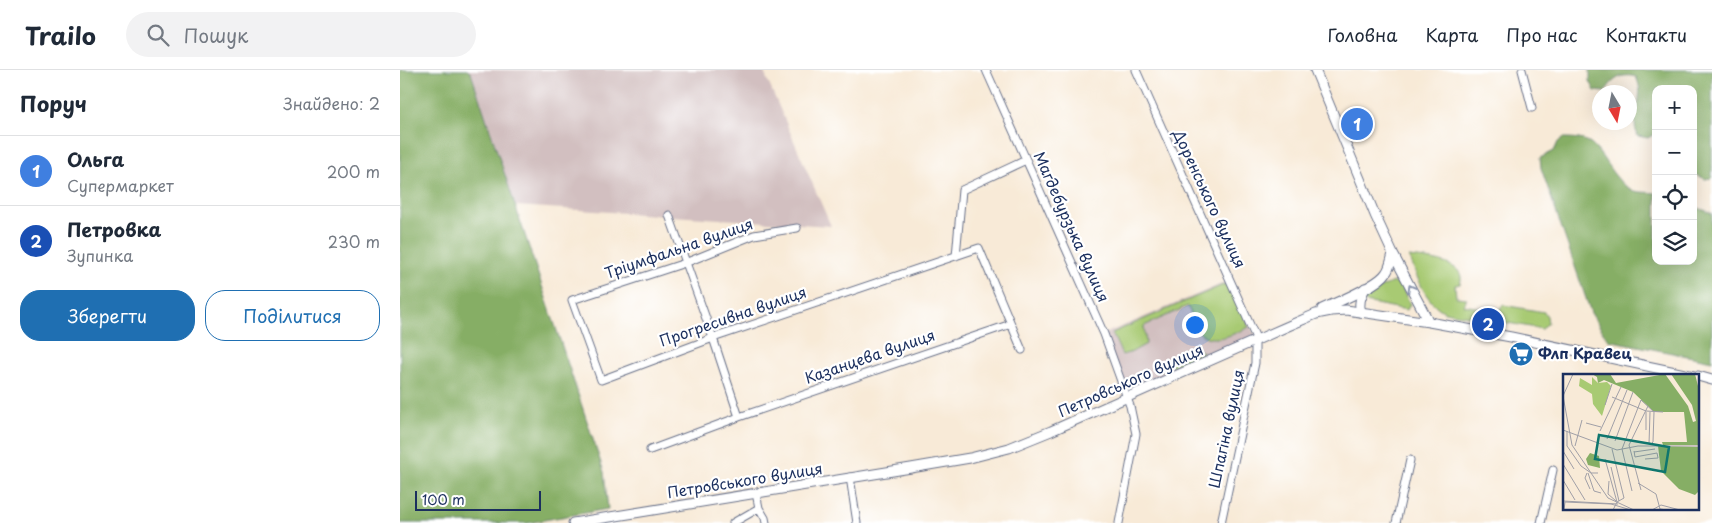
<!DOCTYPE html>
<html lang="uk">
<head>
<meta charset="utf-8">
<style>
	body { margin:0; font-family:"Playpen Sans",sans-serif; background:#f2f2f3; color:#1f2937 }
	.controls { position:absolute; right:15px; top:15px; display:grid; overflow:hidden; border-radius:10px; box-shadow:0 5px 20px #0002 }
	.controls button { width:45px; height:45px; display:grid; place-items:center; padding:0; border:0; border-bottom:1px solid #e0e1e3; background:#fff; color:#1f2937; font:25px sans-serif }
	.compass { position:absolute; left:1192px; top:15px; width:45px; height:45px; border-radius:50%; background:#fff; box-shadow:0 5px 20px #0002; rotate:170deg }
	.scale { position:absolute; left:15px; bottom:12px; width:126px; box-sizing:border-box; padding-left:5px; border:2px solid #1b2f5e; border-top:0; font-size:14px; line-height:18px; white-space:nowrap; color:#1b2f5e; -webkit-text-stroke:4px #fff; paint-order:stroke }
	.you { position:absolute; left:794px; top:254px; width:18px; height:18px; margin:-12px; border:4px solid #fff; border-radius:50%; background:#1a73e8; box-shadow:0 0 0 8px #1a73e833 }
	.badge { display:grid; place-items:center; width:32px; height:32px; border-radius:50%; background:#1f6fb2; color:#fff; font-size:16px; font-weight:700 }
	.pin { position:absolute; translate:-50% -50%; border:2px solid #fff; box-shadow:0 1px 5px #0006 }
	.list { margin:0; padding:0; list-style:none }
	h2 { display:flex; justify-content:space-between; align-items:center; height:65px; margin:0; padding:0 20px; font-size:21px }
	h2 small { font-size:16px; font-weight:400; color:#747a83 }
	.list li { display:grid; grid-template-columns:32px 1fr auto; gap:15px; align-items:center; box-sizing:border-box; height:70px; padding:0 20px; border-top:1px solid #e0e1e3 }
	.list b { display:block; font-size:19px; white-space:nowrap }
	.list p { margin:0; font-size:16px; white-space:nowrap; color:#747a83 }
	.list em { font-size:16px; font-style:normal; color:#747a83 }
	.actions { display:flex; gap:10px; padding:15px 20px }
	.actions a { flex:1; padding:11px 0; border:1px solid #1f6fb2; border-radius:20px; text-align:center; font-size:18px; color:#1f6fb2 }
	.actions .main { background:#1f6fb2; color:#fff }
	.icon { flex:none; width:28px; height:28px; fill:none; stroke:currentColor; stroke-width:2; stroke-linecap:round; stroke-linejoin:round }
	.map { position:relative; flex:none; width:1312px; height:453px; overflow:hidden }
	header { display:flex; align-items:center; gap:30px; box-sizing:border-box; height:70px; padding:0 25px; background:#fff; border-bottom:1px solid #e0e1e3 }
	header strong { font-size:24px }
	nav { display:flex; gap:28px; margin-inline-start:auto; font-size:18px }
	.search { width:350px; height:45px; background:#f2f2f3; display:flex; align-items:center; gap:12px; box-sizing:border-box; padding:0 18px; border-radius:28px; color:#747a83; font-size:19px }
	main { display:flex }
	aside { flex:1; background:#fff }
	.map>svg:first-child { display:block }
	.industrial { fill:#d2bfc0 }
	.green { fill:#a8ca73; stroke:#627c68 }
	.forest { fill:#86ae65; stroke:#506e62 }
	.lines { fill:none; stroke-linecap:round; stroke-linejoin:round }
	.minor-casing { stroke:#687088; stroke-width:9 }
	.tertiary-casing { stroke:#687088; stroke-width:11 }
	.secondary-casing { stroke:#687088; stroke-width:11 }
	.minor { stroke:#fff; stroke-width:7 }
	.tertiary { stroke:#fff; stroke-width:9 }
	.secondary { stroke:#fff; stroke-width:9 }
	.oneway { stroke:#8d97ae }
	.labels { text-anchor:middle; stroke-width:4.5; stroke-linejoin:round; paint-order:stroke }
	.street-label { font-size:15px; fill:#1b2f5e; stroke:#fff }
	.poi-label { font-size:15px; font-weight:bold; fill:#1b2f5e; stroke:#fff; text-anchor:start }
	.inset-road { fill:none; stroke:#a09fa7; stroke-width:1 }
	.view { fill:#0f766e; fill-opacity:0.15; stroke:#0f766e; stroke-width:2.5 }
	.inset-edge { fill:none; stroke:#1b2f5e; stroke-width:2.5 }
</style>
</head>
<body>
<header>
<strong>Trailo</strong>
<div class="search"><svg class="icon" aria-label="search" viewBox="0 0 24 24"><circle cx="10" cy="10" r="6"/><path d="M15 15l6 6"/></svg>Пошук</div>
<nav><a>Головна</a><a>Карта</a><a>Про нас</a><a>Контакти</a></nav>
</header>
<main>
<aside>
<h2>Поруч<small>Знайдено: 2</small></h2>
<ul class="list">
<li><span class="badge" style="background:#3f7fe0">1</span><div><b>Ольга</b><p>Супермаркет</p></div><em>200 m</em></li>
<li><span class="badge" style="background:#1a4fb4">2</span><div><b>Петровка</b><p>Зупинка</p></div><em>230 m</em></li>
</ul>
<div class="actions"><a class="main">Зберегти</a><a>Поділитися</a></div>
</aside>
<div class="map">
<svg width="1312" height="453" viewBox="0 0 1312 453">
	<rect width="100%" height="100%" fill="#fff"/>
	<filter id="ink" filterUnits="userSpaceOnUse"><feTurbulence type="fractalNoise" baseFrequency=".02" numOctaves="2"/><feDisplacementMap in="SourceGraphic" scale="10" xChannelSelector="R" yChannelSelector="G"/><feConvolveMatrix kernelMatrix="1 2 1 2 8 2 1 2 1" color-interpolation-filters="sRGB"/></filter>
	<filter id="wash" filterUnits="userSpaceOnUse"><feTurbulence type="fractalNoise" baseFrequency=".0096" numOctaves="4" result="noise"/><feDisplacementMap in="SourceGraphic" scale="20" xChannelSelector="R" yChannelSelector="G"/><feGaussianBlur stdDeviation="1.12" result="paint"/><feColorMatrix in="noise" values="0 0 0 0 0 0 0 0 0 0 0 0 0 0 0 0 0 1.4 0 .05"/><feComposite in="paint" operator="in"/></filter>
	<g filter="url(#wash)">
		<rect width="100%" height="100%" fill="#f8ead7"/>
		<!-- industrial -->
		<path class="industrial" d="M67 0H363L431 156 116 136 71 3Z
			M831 210 855 266 724 322 704 264Z"/>
		<!-- green -->
		<path class="green" d="M1009 187C1023 189 1069 191 1060 214L1055 215 1056 227 1067 228 1063 235 1099 241 1103 235 1144 242 1147 246 1148 253 1142 259 1045 242C1024 231 1018 208 1009 187Z
			M830 212 849 257C835 264 808 277 797 259 793 252 791 244 788 236L744 256 746 274 732 282 722 285 712 263Z
			M993 212 1001 216 1010 234 1007 240 965 232 964 227 968 223Z
			M789 280H798L804 282 757 302 756 301V299L768 290Z"/>
		<!-- forest -->
		<path class="forest" d="M0 0H67L71 3 204 402 208 439 127 453H0Z
			M1190 0H1312V108L1305 109 1293 103V19H1256V63L1248 68 1238 66C1228 45 1247 29 1236 7 1221 3 1213 9 1205 22L1195 21 1190 11Z
			M1163 68C1170 68 1179 68 1186 71 1204 80 1210 109 1232 120 1239 123 1249 122 1256 123V191H1293V136L1312 143V291L1208 270 1191 243 1141 98 1140 88 1154 81 1158 72Z"/>
	</g>
	<g filter="url(#ink)">
		<g class="lines">
			<defs>
				<path id="minor" d="M586 0 704 264 730 336 736 364 719 453
					M736 0 855 266V293L821 453
					M1122 0 1132 38
					M269 145 313 268 339 347
					M397 158 354 165 285 193 172 230 201 310 313 268 579 178 622 280
					M556 186 562 120 626 90
					M250 380 339 347 611 254
					M450 407 457 453
					M356 423 359 438 365 448 366 453
					M333 453 359 438
					M996 453 1010 390
					M1141 453 1153 400"/>
				<path id="tertiary" d="M961 242C958 233 961 227 965 218"/>
				<path id="secondary" d="M915 0 975 145 993 184 1029 252
					M922 239C937 232 978 216 986 203 990 198 991 190 993 184
					M1298 306 1312 310
					M173 453 511 398 570 388 609 378 651 361 886 257 916 244 931 241 946 240 1029 252 1111 267 1294 306"/>
			</defs>
			<!-- minor casing -->
			<use href="#minor" class="minor-casing"/>
			<!-- tertiary casing -->
			<use href="#tertiary" class="tertiary-casing"/>
			<!-- secondary casing -->
			<use href="#secondary" class="secondary-casing"/>
			<!-- minor -->
			<use href="#minor" class="minor"/>
			<!-- tertiary -->
			<use href="#tertiary" class="tertiary"/>
			<!-- secondary -->
			<use href="#secondary" class="secondary"/>
		</g>
		<!-- one-way arrows -->
		<defs><path id="oneway-chevron" d="M-2-3.5L2.5 0L-2 3.5" fill="none" stroke-width="1.6" stroke-linecap="round" stroke-linejoin="round" transform="scale(1.25)"/></defs>
		<use class="oneway" href="#oneway-chevron" transform="translate(1011 218) rotate(-118)"/>
	</g>
	<!-- icons -->
	<defs>
		<symbol id="supermarket-disc" viewBox="-11 -11 22 22"><circle r="9.5" fill="#1f6fb2" stroke="#fff"/><path d="M-6-5.5h2.5l.6 2H6L4.5 2H-2.5L-4.4-4H-6ZM-1.5 3.2a1.3 1.3 0 1 0 .1 0ZM3 3.2a1.3 1.3 0 1 0 .1 0Z" fill="#fff"/></symbol>
	</defs>
	<g fill-rule="evenodd">
		<use href="#supermarket-disc" x="1107" y="270" width="28" height="28"/>
	</g>
	<g class="labels">
		<!-- street labels -->
		<g class="street-label">
			<text transform="translate(809 129) rotate(65)" y="5">Доренського вулиця</text>
			<text transform="translate(671 157) rotate(66)" y="5">Магдебурзька вулиця</text>
			<text transform="translate(279 179) rotate(-19)" y="5">Тріумфальна вулиця</text>
			<text transform="translate(333 247) rotate(-19)" y="5">Прогресивна вулиця</text>
			<text transform="translate(470 287) rotate(-19)" y="5">Казанцева вулиця</text>
			<text transform="translate(731 311) rotate(-24)" y="5">Петровського вулиця</text>
			<text transform="translate(827 359) rotate(-78)" y="5">Шпагіна вулиця</text>
			<text transform="translate(345 411) rotate(-9)" y="5">Петровського вулиця</text>
		</g>
		<!-- poi labels -->
		<g class="poi-label">
			<text x="1138" y="289">Флп Кравец</text>
		</g>
	</g>
	<!-- overview -->
	<g transform="translate(1163 304)">
		<rect width="136" height="136" fill="#f8ead7"/>
		<path d="M29 3 35 9 44 8 48 12 39 42 30 30 29 20 16 12 17 4 29 11Z" fill="#a8ca73"/>
		<path d="M29 0H47L53 9 102 0 125 32 130 48 133 47 129 31 108 0H132L136 16V71H100L99 68H124L121 38H91L70 18 41 6 35 9 34 3ZM95 72 136 73V117L132 121 116 115 98 97ZM27 79 36 82 37 94 25 91 23 85Z" fill="#86ae65"/>
		<path class="inset-road" d="M10 0 0 22 9 71 45 124 71 136M49 23 83 37 100 38M42 31 49 10M23 49 38 53M0 56 54 76 75 72H137M83 56V38M4 57V72L18 92 28 99H35M37 57 58 13M44 65 64 16M52 67 70 18M86 70 87 38M12 72 19 46M49 75 61 124 54 128 50 136M0 77 11 95M71 77 72 83 94 79 95 84 82 85M71 78 92 75M42 85 54 128M0 90 22 126M48 93 56 127M24 99 22 104 27 115M25 99 31 117 38 119M0 106 12 126M46 107 45 120 53 127M75 109 93 120 97 135 104 136M78 116 66 71 85 32M69 117 59 75 78 26 91 38 90 68 87 71M0 127 55 130M1 136 2 128 48 130 68 136M89 136 98 131 117 136"/>
		<path class="view" d="M36 61 106 73 102 98 32 85Z"/>
		<rect width="136" height="136" class="inset-edge"/>
	</g>
</svg>
<div class="controls">
<button>+</button>
<button>−</button>
<button><svg class="icon" aria-label="locate" viewBox="0 0 24 24"><circle cx="12" cy="12" r="6"/><path d="M12 2v4M12 18v4M2 12h4M18 12h4"/></svg></button>
<button><svg class="icon" aria-label="layers" viewBox="0 0 24 24"><path d="M12 4l9 5-9 5-9-5zM3 14l9 5 9-5"/></svg></button>
</div>
<svg class="compass" viewBox="-18 -18 36 36"><path d="M0-13l5 13h-10z" fill="#e53935"/><path d="M0 13l5-13h-10z" fill="#747a83"/></svg>
<div class="scale">100 m</div>
<div class="you"></div>
<div class="pin badge" style="left:957px;top:54px;background:#3f7fe0">1</div>
<div class="pin badge" style="left:1088px;top:254px;background:#1a4fb4">2</div>
</div>
</main>
</body>
</html>
